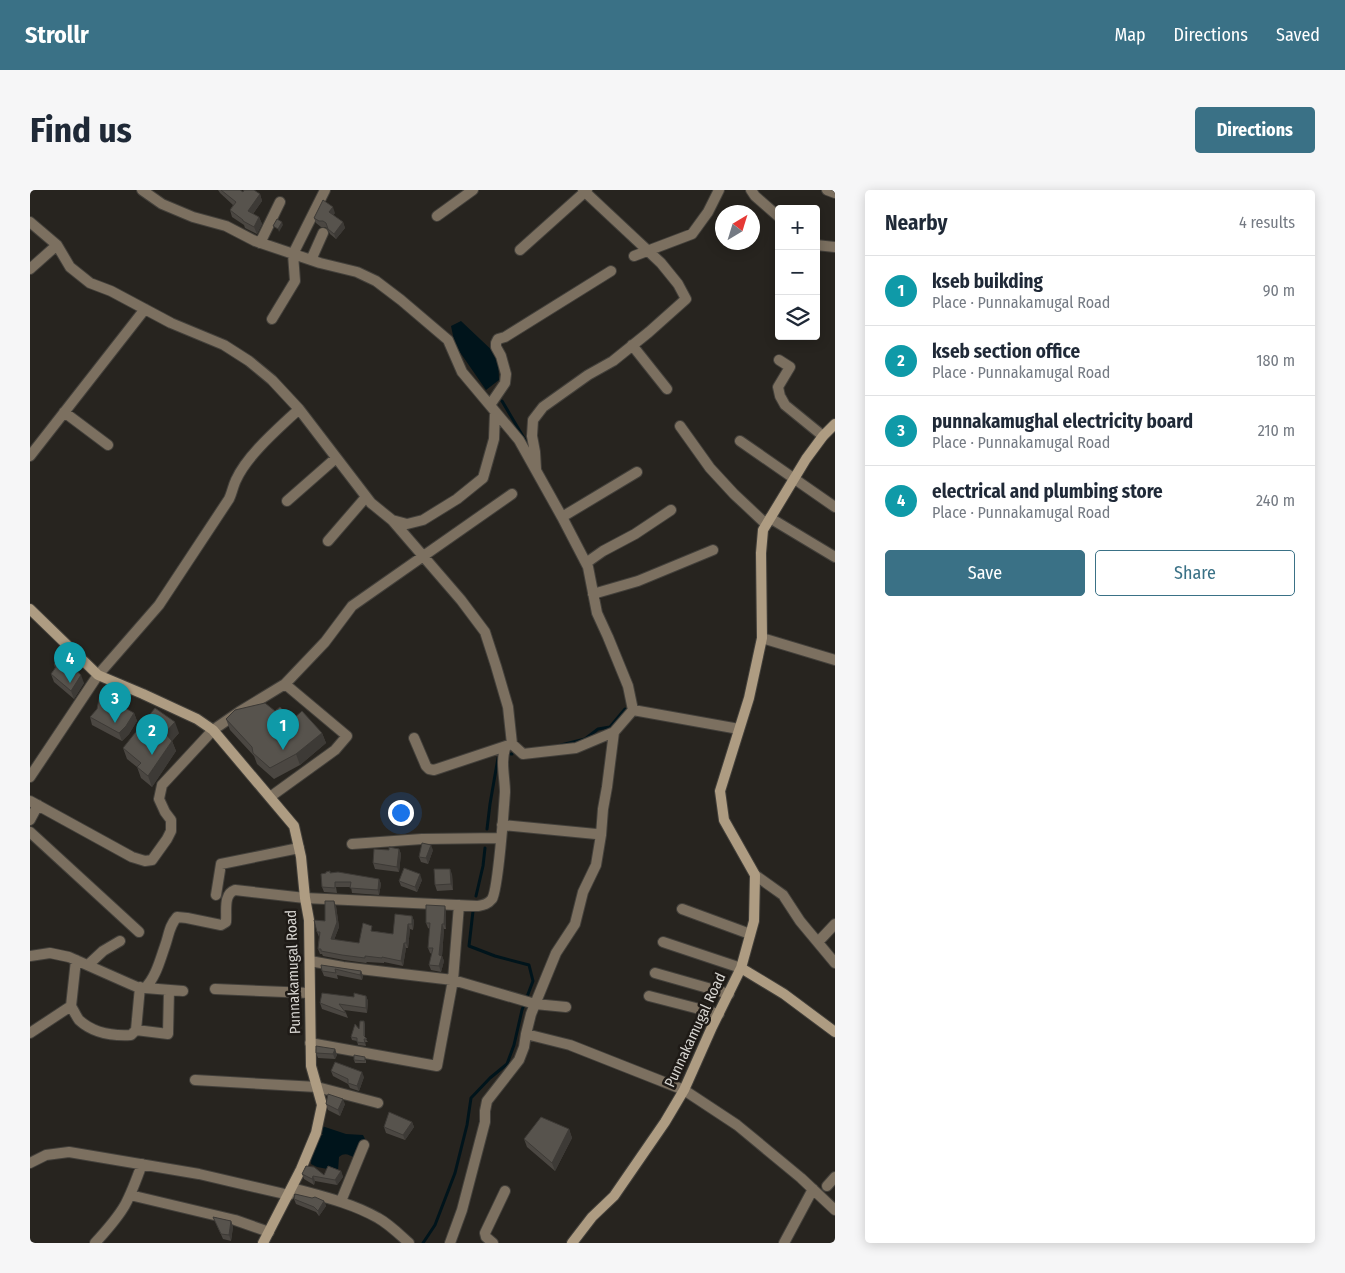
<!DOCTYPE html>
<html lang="en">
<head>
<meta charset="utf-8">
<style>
	body { margin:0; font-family:"Fira Sans Condensed",sans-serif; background:#f6f6f7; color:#1f2937 }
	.controls { position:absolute; right:15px; top:15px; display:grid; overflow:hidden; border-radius:5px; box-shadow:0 2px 12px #0003 }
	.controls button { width:45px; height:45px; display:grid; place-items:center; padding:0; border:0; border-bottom:1px solid #e0e1e3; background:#fff; color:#1f2937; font:25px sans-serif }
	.compass { position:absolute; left:685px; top:15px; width:45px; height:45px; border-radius:50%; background:#fff; box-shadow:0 2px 12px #0003; rotate:38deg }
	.you { position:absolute; left:370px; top:622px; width:18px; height:18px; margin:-12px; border:4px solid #fff; border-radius:50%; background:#1a73e8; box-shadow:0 0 0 8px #1a73e833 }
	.badge { display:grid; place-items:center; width:32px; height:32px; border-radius:50%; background:#3a7186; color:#fff; font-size:16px; font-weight:700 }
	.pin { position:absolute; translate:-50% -41px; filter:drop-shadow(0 1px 2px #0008) }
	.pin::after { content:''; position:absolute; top:26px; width:18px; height:15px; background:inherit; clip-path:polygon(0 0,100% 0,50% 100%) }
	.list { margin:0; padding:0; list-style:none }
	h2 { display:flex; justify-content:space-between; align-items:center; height:65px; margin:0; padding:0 20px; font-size:21px }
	h2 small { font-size:16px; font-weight:400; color:#747a83 }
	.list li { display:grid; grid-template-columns:32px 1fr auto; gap:15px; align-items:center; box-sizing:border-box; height:70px; padding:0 20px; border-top:1px solid #e0e1e3 }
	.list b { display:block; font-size:19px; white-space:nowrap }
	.list p { margin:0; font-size:16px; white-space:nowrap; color:#747a83 }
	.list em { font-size:16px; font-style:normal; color:#747a83 }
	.actions { display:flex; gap:10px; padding:15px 20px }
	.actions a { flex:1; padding:11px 0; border:1px solid #3a7186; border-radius:5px; text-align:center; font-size:18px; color:#3a7186 }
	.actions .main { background:#3a7186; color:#fff }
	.icon { flex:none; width:28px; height:28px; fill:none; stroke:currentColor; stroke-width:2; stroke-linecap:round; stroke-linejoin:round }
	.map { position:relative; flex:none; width:805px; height:1053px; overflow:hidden; border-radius:5px }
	header { display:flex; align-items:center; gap:30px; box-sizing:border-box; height:70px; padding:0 25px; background:#3a7186; color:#fff }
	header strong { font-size:24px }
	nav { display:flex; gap:28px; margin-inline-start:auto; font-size:18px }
	.intro { display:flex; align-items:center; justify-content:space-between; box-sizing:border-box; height:120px; padding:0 30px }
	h1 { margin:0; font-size:35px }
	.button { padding:12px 22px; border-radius:5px; background:#3a7186; color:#fff; font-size:18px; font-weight:700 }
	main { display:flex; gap:30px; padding:0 30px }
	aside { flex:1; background:#fff; border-radius:5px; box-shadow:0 2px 12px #0003 }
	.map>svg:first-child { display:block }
	.water { fill:#00141b }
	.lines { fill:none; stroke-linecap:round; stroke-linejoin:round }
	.stream { stroke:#00141b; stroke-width:3 }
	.street-casing { stroke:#43403b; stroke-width:12 }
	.secondary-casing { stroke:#43403b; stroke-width:12 }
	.street { stroke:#7c7060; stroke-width:10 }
	.secondary { stroke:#ae9c82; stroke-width:10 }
	.wall { fill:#4b4742 }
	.shaded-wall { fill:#3d3a36 }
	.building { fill:#57534d; stroke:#3d3a36 }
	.labels { text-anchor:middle; stroke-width:5; stroke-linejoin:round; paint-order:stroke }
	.street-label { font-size:15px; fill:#d7d5d1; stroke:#1e1a16 }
</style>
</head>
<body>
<header>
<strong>Strollr</strong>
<nav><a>Map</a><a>Directions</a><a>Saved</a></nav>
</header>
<div class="intro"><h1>Find us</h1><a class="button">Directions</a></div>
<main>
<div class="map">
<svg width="805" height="1053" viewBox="0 0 805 1053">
	<rect width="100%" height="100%" fill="#27241f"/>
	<!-- water -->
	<path class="water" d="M431 131 468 166 469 190 456 200 425 155 421 136Z
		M292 936 316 944 333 945 335 949 331 951 325 968C319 965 315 962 309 967L308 981 287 977 281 974 282 960 288 945H293L290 940Z"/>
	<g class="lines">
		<!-- stream -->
		<path class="stream" d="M472 211 501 260
			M531 555 555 549 568 539 580 537 595 519
			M481 564H482
			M457 639 460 614 468 568
			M446 706 453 676 455 658
			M393 1053 405 1035 425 983 437 935 441 908 460 888 477 874 484 855 492 820 503 791 499 775 465 766 439 756 443 721"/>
		<defs>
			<path id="street" d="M112 0 132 14 163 27 196 36 225 51 290 73 327 82 346 91 371 110 418 150 432 182 489 250 532 327 558 377 567 423 578 447 598 496 603 520 584 542
				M721 0 725 6 749 27
				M797 0 805 3
				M407 26 443 0
				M0 32 27 55 40 77 60 93 81 101 141 133 194 155 219 171 242 190 269 219 341 313 362 330 377 334 393 330 427 309 453 288 464 249 465 222
				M230 53 250 12
				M786 55 805 57
				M490 60 557 0
				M604 66 662 44 678 22 689 0
				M281 70 293 43
				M0 79 27 55
				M242 129 265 91 263 64 295 0
				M602 155 637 199
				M749 170 760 177 748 197 750 206 755 215 793 246
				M460 215 475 193 476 184 471 166 466 157V153L468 149 475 147 581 81
				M34 222 78 255
				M650 236 680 278 704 304 736 334
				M710 251 805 317
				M0 266 115 119
				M506 279 505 262 502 246 503 230 513 217 558 185 583 171 619 142 656 109 648 94 631 73 553 0
				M257 311 306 268
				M532 327 607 282
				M740 328 805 367
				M362 330 431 410 455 442 466 476 478 517 482 554 493 564 546 558 584 542 577 597 573 619 571 645 566 675 553 702 545 734 526 763 501 824 496 844 494 857 489 870 457 911 455 921V932L432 1020 420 1053
				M298 351 336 307
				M556 373 573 361 605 344 641 320
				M563 404 608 391 683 360
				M732 448 805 470
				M603 520 709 539
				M384 548 396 576 399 579 404 580 476 556
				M0 587 68 485 129 415 199 309C202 303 203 296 206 290 217 265 249 238 269 219
				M240 607 305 560 317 546 255 494
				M0 611 102 667 115 671 122 670 137 649 141 641V630L135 622 129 609 132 595 183 540 209 522 255 494 295 452 322 416 482 304
				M0 630 8 615
				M472 635 566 644 571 643
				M0 642 109 742
				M322 654 392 649 471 648
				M725 685 753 705 770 731 805 773
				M186 705 191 674 269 658
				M652 719 720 744
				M633 752 711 778
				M788 752 805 734
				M0 766 20 763 39 767 100 794 107 797 115 798C126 787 130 770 135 756 139 745 139 736 147 727L157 728 191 735 196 732C197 721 193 704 205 700L275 708 448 716C454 715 458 714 462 709 468 700 474 618 475 602 475 588 470 570 476 556L482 554
				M280 771 313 777 423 790 505 814 536 817
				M58 775 73 761 90 751
				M625 783 699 804
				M115 798 153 801
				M185 799 280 803
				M619 806 689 824
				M41 816 46 770
				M106 840 138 844 139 800
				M0 843 41 816C44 821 46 826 49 830 63 843 83 846 101 845L106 840 110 797
				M496 844 540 855 654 900 707 935 771 988 805 1020
				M280 853 407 876 423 790 429 715
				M165 890 287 897 348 913
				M0 973 16 965 39 962 169 984 259 1005
				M797 996 805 987
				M262 998C291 1006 322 1013 348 1028 359 1034 369 1044 379 1053
				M100 1005 205 1030 239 1042
				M311 1011 334 955
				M65 1053C76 1041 87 1029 95 1015 102 1002 107 988 112 974
				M463 1053 456 1047 455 1043 475 1001
				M754 1053 783 999"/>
			<path id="secondary" d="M0 419 68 485 113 504 167 529 183 540 264 636 271 667 275 708 279 730 281 876 292 915 286 943 271 979 233 1053
				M711 778 754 804 805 842
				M542 1053 562 1027 584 1006 635 932 654 900 682 837 711 778 724 731 725 685 694 630 690 601 719 508 732 448 731 363 733 340 776 269 793 246 805 234"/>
		</defs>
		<!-- street casing -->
		<use href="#street" class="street-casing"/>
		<!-- secondary casing -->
		<use href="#secondary" class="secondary-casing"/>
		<!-- street -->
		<use href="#street" class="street"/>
		<!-- secondary -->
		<use href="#secondary" class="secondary"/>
	</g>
	<!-- wall -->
	<path class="wall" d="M188 0H210L213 2 230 4 232 11 223 24 229 27 232 34 227 44 215 38 214 35 202 27 200 20 203 15 190 3Z
		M305 23 303 25 313 32 315 38 306 49 300 44 297 38 295 37H291L286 33 284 28Z
		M24 474 54 493 44 509 24 492 21 484 25 478Z
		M245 521 292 543 296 553 270 575 244 589 227 574 224 566 200 540 196 529Z
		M104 523 107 531 99 544 92 551 62 535 60 527Z
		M149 543 142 551 146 561 122 597 111 588 107 577 97 569 93 558Z
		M369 659 371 664 369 682 345 679 343 673 359 660Z
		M403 660 398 674 391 672 389 667Z
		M296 683H301L349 689 351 694 349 705 322 703 321 697H306L307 703 294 702 292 697Z
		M422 684 423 700 407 701 405 695Z
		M392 690 387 702 371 696 369 691Z
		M306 716 309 737 304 750 329 753 344 741 363 744 382 726 384 731 383 740 380 739 378 758H376L373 776 354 772V773L337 772 336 773 314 770 293 766 292 764H290L288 759 289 747 287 742Z
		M416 721V739H414L412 766 414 771 411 782 401 780 399 775 402 764 400 763 398 758 400 739 398 738 396 733Z
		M291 775 331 781 333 786 332 790 307 785 308 789 294 786 292 781Z
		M336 806 338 811 337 823 314 820 316 823 318 828 292 819 290 813 324 807Z
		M334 831 335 834V848L338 852H335L336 856 328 855 327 851 322 850 321 847 329 839Z
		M305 859 307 865 305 869 288 868 286 863Z
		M324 870H336V873H325Z
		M301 881 334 887 329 901 320 898 318 894 303 886Z
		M296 914H315L310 926 298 920Z
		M382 932 384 937 375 950 356 943 354 937Z
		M539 939 542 948 525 981 497 957 494 949Z
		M311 981 313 987 307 995 285 991 284 995 274 989 272 984 294 985Z
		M282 1008 294 1011 296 1016 289 1026 286 1022 266 1014 264 1009Z
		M183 1027 201 1031 203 1037 201 1051 193 1049Z"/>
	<!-- shaded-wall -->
	<path class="shaded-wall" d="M230 4 232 11 220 28 218 21Z
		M303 17 305 23 301 28 299 22Z
		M229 27 232 34 227 44 224 37Z
		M252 32 253 35 249 42 248 39Z
		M313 32 315 38 306 49 304 44Z
		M51 485 54 493 44 509 41 501Z
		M104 523 107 531 99 544 92 551 89 543Z
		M145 532 149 543 139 554 135 543Z
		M292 543 296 553 270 575 266 564Z
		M142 551 146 561 122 597 118 586Z
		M401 655 403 660 398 674 396 668Z
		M369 659 371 664 369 682 367 677Z
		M420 679 422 684 423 700 421 694Z
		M390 684 392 690 387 702 385 697Z
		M349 689 351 694 349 705 348 700Z
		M304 711 306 716 309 737 302 755 301 749Z
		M415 716 416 721V739L414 734Z
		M382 726 384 731 383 740 382 734Z
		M378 734 380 739 378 758 376 753Z
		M412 734 414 739 412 766 414 771 411 782 409 776V765Z
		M374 753 376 758 373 776 371 771Z
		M331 781 333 786 332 790 330 785Z
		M336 806 338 811 337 823 336 818Z
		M305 859 307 865 305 869 303 864Z
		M332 882 334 887 329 901 327 896Z
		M313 909 315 914 310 926 308 920Z
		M382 932 384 937 375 950 373 945Z
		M539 939 542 948 525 981 522 973Z
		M311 981 313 987 307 995 305 990Z
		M283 986 285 991 284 995 282 989Z
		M294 1011 296 1016 289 1026 288 1021Z
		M201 1031 203 1037 201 1051 199 1045Z"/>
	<!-- building -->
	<path class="building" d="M191 0H210L213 2 214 0H224L230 4 218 21 229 27 224 37 213 31V30L200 20 206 12Z
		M293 10 303 17 299 22 313 32 304 44 298 39 296 33 293 31H289L284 28Z
		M247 29 252 32 248 39 243 36Z
		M30 468 40 475 51 485 41 501 21 484 26 477 24 474Z
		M70 504 104 523 96 536 89 543 60 527 67 519Z
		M235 513 245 521 250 517 263 529 272 521 292 543 266 564 240 578 223 563 222 557 196 529 205 520Z
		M125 518 145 532 135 543 142 551 118 586 107 577 111 573 93 558Z
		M392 653 401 655 396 668 389 667Z
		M359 657 369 659 367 677 343 673 344 659 359 660Z
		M374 678 390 684 385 697 369 691Z
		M404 679H420L421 694 405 695Z
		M300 681V683L308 682 349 689 348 700 320 698 321 692H305V698L292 697 291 684 296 683V682Z
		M295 711H304L307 732 301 749 329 753 333 733 342 736 341 741 363 744 365 724 382 726V734H378L376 753H374L371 771 352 767V768L335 766V768L312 765 291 761V759H288L290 742H287L284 730 295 731Z
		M396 715 415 716 414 734H412L409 765 412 766 409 776 399 775 403 758H398L400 733H396Z
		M291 775 331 781 330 785 305 779 306 783 292 781Z
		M292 803 324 807V803L336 806V818L309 814 316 823 290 813Z
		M330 831H334V846L337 849H334L335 853 327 852V848L321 847 325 834 329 839Z
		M286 856 305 859 303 864 286 863Z
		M324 865 335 867V871L324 870Z
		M305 872 332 882 327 896 318 893V889L301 881Z
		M298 904 313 909 308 920 296 914Z
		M359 922 382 932 373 945 354 937Z
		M511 927 539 939 522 973 494 949Z
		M276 976 284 977 294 985 298 976 311 981 305 990 283 986 282 989 272 984Z
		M265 1004 282 1008 285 1007 294 1011 288 1021 284 1017 264 1009Z
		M183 1027 201 1031 199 1045 191 1044Z"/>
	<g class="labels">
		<!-- street labels -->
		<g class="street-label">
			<text transform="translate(263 782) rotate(-92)" y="5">Punnakamugal Road</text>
			<text transform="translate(665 840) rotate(-65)" y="5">Punnakamugal Road</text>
		</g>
	</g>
</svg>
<div class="controls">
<button>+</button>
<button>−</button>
<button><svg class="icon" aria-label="layers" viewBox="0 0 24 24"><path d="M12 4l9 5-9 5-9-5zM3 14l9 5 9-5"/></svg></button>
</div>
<svg class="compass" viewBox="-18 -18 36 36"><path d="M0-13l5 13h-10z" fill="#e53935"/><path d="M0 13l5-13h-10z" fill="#747a83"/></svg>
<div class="you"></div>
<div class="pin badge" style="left:253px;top:560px;background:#0f9aa8">1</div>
<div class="pin badge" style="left:122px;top:565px;background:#0f9aa8">2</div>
<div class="pin badge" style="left:85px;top:533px;background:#0f9aa8">3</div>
<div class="pin badge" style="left:40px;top:493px;background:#0f9aa8">4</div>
</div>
<aside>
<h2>Nearby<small>4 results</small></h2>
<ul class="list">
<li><span class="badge" style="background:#0f9aa8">1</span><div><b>kseb buikding</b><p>Place · Punnakamugal Road</p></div><em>90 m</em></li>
<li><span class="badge" style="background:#0f9aa8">2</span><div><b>kseb section office</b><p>Place · Punnakamugal Road</p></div><em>180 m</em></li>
<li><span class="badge" style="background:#0f9aa8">3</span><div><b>punnakamughal electricity board</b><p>Place · Punnakamugal Road</p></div><em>210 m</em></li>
<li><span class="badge" style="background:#0f9aa8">4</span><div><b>electrical and plumbing store</b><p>Place · Punnakamugal Road</p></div><em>240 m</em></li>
</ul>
<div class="actions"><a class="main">Save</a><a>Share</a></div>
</aside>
</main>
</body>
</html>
